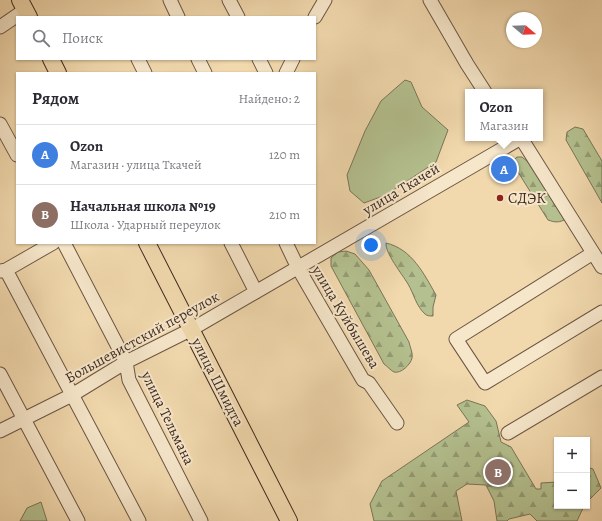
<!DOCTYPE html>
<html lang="ru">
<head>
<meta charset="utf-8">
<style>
	body { margin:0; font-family:Alegreya,serif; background:#f7f7f7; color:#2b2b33 }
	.controls { position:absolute; right:12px; bottom:12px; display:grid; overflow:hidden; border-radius:0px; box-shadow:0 1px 3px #0004 }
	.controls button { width:36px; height:36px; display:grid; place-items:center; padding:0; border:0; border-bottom:1px solid #e1e1e2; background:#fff; color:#2b2b33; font:20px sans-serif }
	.compass { position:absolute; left:506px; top:12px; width:36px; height:36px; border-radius:50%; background:#fff; box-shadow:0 1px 3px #0004; rotate:109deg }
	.you { position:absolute; left:371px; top:245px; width:14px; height:14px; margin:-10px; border:3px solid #fff; border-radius:50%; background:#1a73e8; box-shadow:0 0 0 6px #1a73e833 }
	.badge { display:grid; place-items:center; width:26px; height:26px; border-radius:50%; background:#db2777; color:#fff; font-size:13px; font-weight:700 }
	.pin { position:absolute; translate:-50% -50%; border:2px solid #fff; box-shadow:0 1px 4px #0006 }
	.popup { position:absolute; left:465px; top:89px; width:78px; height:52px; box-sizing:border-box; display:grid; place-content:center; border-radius:0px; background:#fff; filter:drop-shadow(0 1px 3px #0005); font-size:13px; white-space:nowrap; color:#7c7c81 }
	.popup b { font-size:15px; color:#2b2b33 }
	.popup::after { content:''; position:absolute; left:50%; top:100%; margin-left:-8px; border:8px solid transparent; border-top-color:#fff }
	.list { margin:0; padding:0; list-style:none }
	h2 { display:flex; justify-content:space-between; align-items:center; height:52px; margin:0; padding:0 16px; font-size:17px }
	h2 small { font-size:13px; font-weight:400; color:#7c7c81 }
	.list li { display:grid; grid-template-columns:26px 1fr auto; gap:12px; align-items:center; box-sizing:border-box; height:60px; padding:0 16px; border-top:1px solid #e1e1e2 }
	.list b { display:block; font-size:15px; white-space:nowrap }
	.list p { margin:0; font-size:13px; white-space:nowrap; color:#7c7c81 }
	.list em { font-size:13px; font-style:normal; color:#7c7c81 }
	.icon { flex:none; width:22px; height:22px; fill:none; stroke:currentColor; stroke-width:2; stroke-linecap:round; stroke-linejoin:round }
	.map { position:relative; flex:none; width:602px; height:521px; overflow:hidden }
	.search { position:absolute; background:#fff; box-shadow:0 1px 3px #0004; left:16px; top:16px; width:300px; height:44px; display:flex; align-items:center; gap:10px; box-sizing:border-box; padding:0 14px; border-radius:0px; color:#7c7c81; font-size:15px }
	.panel { position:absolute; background:#fff; box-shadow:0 1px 3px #0004; left:16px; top:72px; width:300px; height:172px; border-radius:0px }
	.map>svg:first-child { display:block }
	.grass { fill:#b4c08f; stroke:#7a7558 }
	.forest { fill:url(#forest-firs); stroke:#7a7558 }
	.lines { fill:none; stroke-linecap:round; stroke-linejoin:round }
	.minor-casing { stroke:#6c5643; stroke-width:15 }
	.major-casing { stroke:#3f2a20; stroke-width:18 }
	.minor { stroke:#f6e6ca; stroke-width:13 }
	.major { stroke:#f1d8ad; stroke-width:16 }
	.poi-dot { fill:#8f2418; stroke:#f6e6ca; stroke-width:1.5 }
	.labels { text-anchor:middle; stroke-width:4; stroke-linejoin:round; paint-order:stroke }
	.street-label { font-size:15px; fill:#3f2a20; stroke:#f6e6ca }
	.poi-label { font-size:15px; fill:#3f2a20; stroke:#f6e6ca; text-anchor:start }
</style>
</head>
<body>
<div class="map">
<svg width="602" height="521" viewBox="0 0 602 521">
	<defs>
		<pattern id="forest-firs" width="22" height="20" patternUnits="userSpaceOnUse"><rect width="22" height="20" fill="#b4c08f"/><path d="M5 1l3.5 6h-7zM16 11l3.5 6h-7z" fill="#949c74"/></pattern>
	</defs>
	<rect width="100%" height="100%" fill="#f1d8ad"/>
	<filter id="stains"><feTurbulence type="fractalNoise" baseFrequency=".005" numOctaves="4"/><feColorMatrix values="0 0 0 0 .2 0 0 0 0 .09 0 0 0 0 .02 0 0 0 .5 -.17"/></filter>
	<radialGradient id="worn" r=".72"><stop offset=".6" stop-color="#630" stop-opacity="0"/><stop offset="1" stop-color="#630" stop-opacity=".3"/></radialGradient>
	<!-- grass -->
	<path class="grass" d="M405 80 411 82 422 107 448 130 436 162 386 195 364 203 350 191 347 175 365 131 381 101Z
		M41 502 47 521H20L27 508Z"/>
	<!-- forest -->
	<path class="forest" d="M575 127 583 129 602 161V203L566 140 567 132Z
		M517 157H522L528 162 563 216 564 220C558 223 554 222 548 220L513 164 514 160Z
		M386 243C412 249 424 274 436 295L433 307V316C430 316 427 316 425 314 416 306 414 294 408 284 402 274 385 253 386 243Z
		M346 251 355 254 369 270 409 342C410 347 413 353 412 358 411 364 401 374 394 372 390 370 387 366 384 364L331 266V258L338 252Z
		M467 400 485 406 496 421 501 442 511 447 536 489H541V483L557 482V506H584L577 521H537L530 514 509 519 507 521H497L494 501 486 485 467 484 456 491 462 521H374L370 504 382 481 469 422 457 405Z
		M587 467 593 469 601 488 587 502Z"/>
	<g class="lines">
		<defs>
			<path id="minor" d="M170 0 178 17
				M229 0 238 17
				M430 0 467 64 485 92
				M315 17 325 0
				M0 27 25 10
				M138 59 145 73
				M198 59 205 73
				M259 59 266 73
				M286 73 293 59
				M0 124 17 155
				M521 138 602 267
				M64 243 126 362 129 380 201 521
				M231 243 256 292
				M286 243 298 268 363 380 369 383 397 423
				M593 253 456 339 485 383 602 312
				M6 270 139 521
				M0 271 6 270 53 243
				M0 374 78 521
				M0 431 72 395 126 362 192 329 521 138
				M508 433 602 377"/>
			<path id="major" d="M20 0 29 17
				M51 59 58 73
				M147 243 289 521"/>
		</defs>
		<!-- minor casing -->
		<use href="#minor" class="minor-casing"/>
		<!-- major casing -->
		<use href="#major" class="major-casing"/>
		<!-- minor -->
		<use href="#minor" class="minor"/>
		<!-- major -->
		<use href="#major" class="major"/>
	</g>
	<!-- markers -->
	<circle class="poi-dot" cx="500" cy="198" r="4"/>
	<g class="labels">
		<!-- street labels -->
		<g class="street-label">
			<text transform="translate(401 189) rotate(-31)" y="5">улица Ткачей</text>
			<text transform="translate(346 317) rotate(59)" y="5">улица Куйбышева</text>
			<text transform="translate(142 337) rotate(-29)" y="5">Большевистский переулок</text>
			<text transform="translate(218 382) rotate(63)" y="5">улица Шмидта</text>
			<text transform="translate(168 418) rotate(64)" y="5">улица Тельмана</text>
		</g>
		<!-- poi labels -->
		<g class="poi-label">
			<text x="508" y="203">СДЭК</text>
		</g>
	</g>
	<rect width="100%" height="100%" filter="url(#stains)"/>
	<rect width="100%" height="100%" fill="url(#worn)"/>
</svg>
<div class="controls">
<button>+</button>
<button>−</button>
</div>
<svg class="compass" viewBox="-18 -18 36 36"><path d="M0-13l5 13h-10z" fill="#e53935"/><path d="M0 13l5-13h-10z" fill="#7c7c81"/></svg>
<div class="you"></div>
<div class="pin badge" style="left:504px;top:169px;background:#3f7fe0">A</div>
<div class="popup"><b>Ozon</b>Магазин</div>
<div class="pin badge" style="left:498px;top:472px;background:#8d6e63">B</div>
<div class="search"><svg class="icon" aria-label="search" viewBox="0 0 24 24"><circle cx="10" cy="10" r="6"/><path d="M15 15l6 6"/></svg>Поиск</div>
<section class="panel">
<h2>Рядом<small>Найдено: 2</small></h2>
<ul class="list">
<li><span class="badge" style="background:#3f7fe0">A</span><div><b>Ozon</b><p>Магазин · улица Ткачей</p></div><em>120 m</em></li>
<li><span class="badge" style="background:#8d6e63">B</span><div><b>Начальная школа №19</b><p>Школа · Ударный переулок</p></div><em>210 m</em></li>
</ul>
</section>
</div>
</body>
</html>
